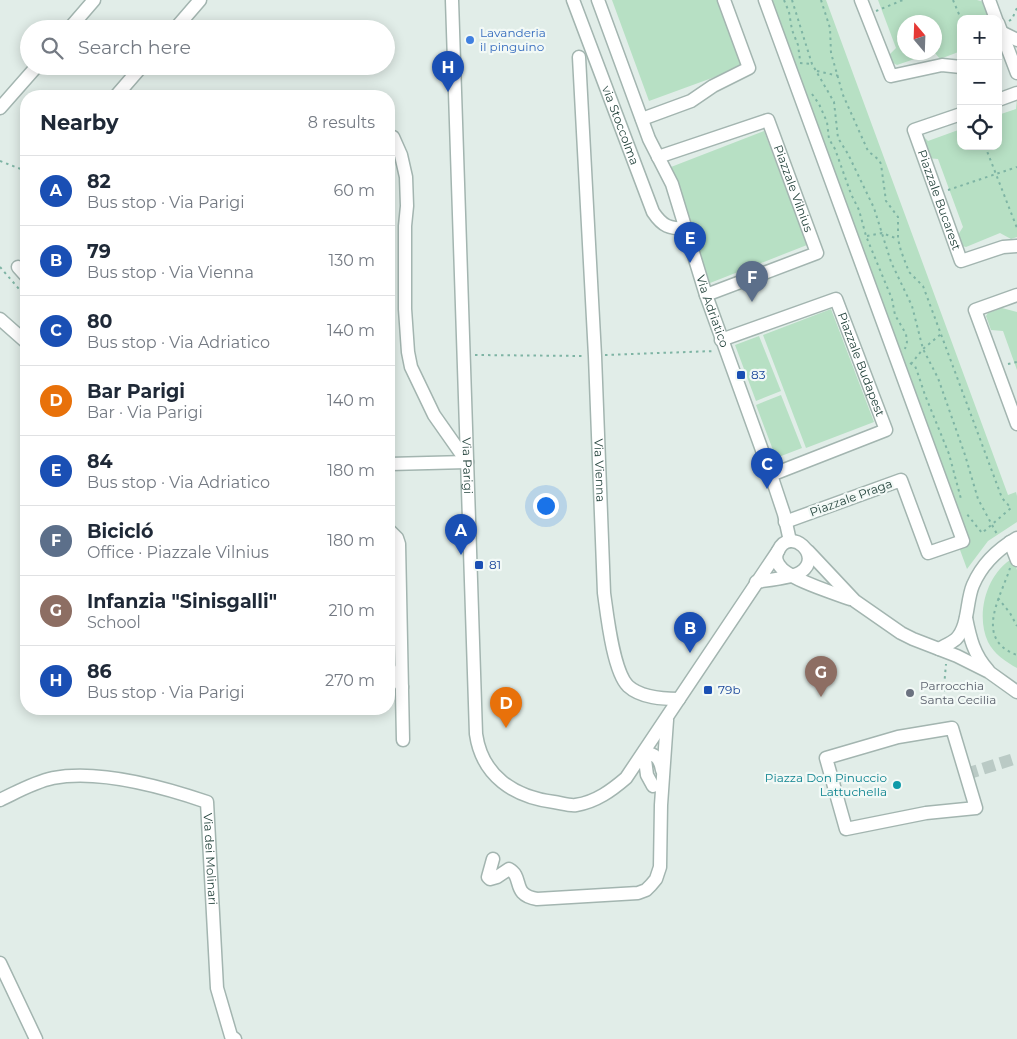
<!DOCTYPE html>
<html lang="en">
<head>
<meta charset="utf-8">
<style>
	body { margin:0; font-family:Montserrat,sans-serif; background:#f6f6f7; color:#1f2937 }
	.controls { position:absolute; right:15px; top:15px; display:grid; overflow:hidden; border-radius:10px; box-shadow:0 2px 12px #0003 }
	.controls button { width:45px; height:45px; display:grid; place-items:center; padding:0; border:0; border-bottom:1px solid #e0e1e3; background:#fff; color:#1f2937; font:25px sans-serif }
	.compass { position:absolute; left:897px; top:15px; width:45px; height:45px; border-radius:50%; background:#fff; box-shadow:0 2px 12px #0003; rotate:341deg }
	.you { position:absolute; left:545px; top:505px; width:18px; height:18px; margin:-12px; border:4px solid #fff; border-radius:50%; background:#1a73e8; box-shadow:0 0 0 8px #1a73e833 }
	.badge { display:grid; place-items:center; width:32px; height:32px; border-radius:50%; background:#b45309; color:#fff; font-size:16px; font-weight:700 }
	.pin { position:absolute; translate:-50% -41px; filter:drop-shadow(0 1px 2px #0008) }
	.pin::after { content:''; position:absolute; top:26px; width:18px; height:15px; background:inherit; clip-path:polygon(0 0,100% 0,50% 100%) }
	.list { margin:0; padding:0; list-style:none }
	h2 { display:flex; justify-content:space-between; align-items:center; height:65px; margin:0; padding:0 20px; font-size:21px }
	h2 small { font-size:16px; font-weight:400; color:#747a83 }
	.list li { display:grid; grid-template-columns:32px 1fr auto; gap:15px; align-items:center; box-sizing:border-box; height:70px; padding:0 20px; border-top:1px solid #e0e1e3 }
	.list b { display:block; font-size:19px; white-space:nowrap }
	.list p { margin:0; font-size:16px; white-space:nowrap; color:#747a83 }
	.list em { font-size:16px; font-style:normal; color:#747a83 }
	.icon { flex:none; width:28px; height:28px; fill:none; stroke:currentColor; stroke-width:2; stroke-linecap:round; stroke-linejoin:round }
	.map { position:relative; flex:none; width:1017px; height:1039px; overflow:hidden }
	.search { position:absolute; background:#fff; box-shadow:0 2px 12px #0003; left:20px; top:20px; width:375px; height:55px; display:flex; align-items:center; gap:12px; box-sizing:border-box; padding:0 18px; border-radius:28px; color:#747a83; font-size:19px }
	.panel { position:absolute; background:#fff; box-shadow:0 2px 12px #0003; left:20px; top:90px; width:375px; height:625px; border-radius:20px }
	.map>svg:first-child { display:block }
	.green { fill:#b7e0c4; fill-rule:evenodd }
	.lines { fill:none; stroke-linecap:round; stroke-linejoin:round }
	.minor-tunnel { stroke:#bacac5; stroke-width:12; stroke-dasharray:12 6; stroke-linecap:butt }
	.minor-casing { stroke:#a3b5b0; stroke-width:15 }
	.path { stroke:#7eb4a4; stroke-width:2; stroke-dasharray:2.5 4; stroke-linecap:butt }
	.minor { stroke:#fff; stroke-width:12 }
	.shop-dot { fill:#3f7fe0; stroke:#f2f9f6; stroke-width:2 }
	.transit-dot { fill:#1a4fb4; stroke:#f2f9f6; stroke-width:2 }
	.worship-dot { fill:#6b7280; stroke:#f2f9f6; stroke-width:2 }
	.culture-dot { fill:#0f9aa8; stroke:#f2f9f6; stroke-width:2 }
	.labels { text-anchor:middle; stroke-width:4.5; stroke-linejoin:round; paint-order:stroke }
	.shop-label { font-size:12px; fill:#366cbe; stroke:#f2f9f6; text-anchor:start }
	.street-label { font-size:12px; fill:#1f3f38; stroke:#f2f9f6 }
	.transit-label { font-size:12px; fill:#164399; stroke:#f2f9f6; text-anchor:start }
	.worship-label { font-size:12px; fill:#5b616d; stroke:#f2f9f6; text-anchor:start }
	.culture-label { font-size:12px; fill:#0d838f; stroke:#f2f9f6; text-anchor:end }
</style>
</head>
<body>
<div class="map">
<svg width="1017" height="1039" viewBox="0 0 1017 1039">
	<rect width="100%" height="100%" fill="#e1ede8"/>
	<!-- green -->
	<path class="green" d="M612 0H717L742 67 649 101Z
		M759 0H826L1008 495 1016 492 1017 496V522L988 541 967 569Z
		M878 0H977L984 2 990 19H961V51L940 59 935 53H932L897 65 893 63 890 54 896 48ZM904 22H934V52H904Z
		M1017 98V237L1011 239 1000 233 966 247 962 246 958 235 963 227 938 159 927 158 920 133 928 141 961 129V146H998V115L1016 109Z
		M764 131 807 245 710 283 671 167Z
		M1002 308 1017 312V370L1003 331 991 330 986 316 988 313Z
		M831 309 874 422 806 448 763 335Z
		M759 336 781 391 756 401 735 345Z
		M781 395 802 448 776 458 756 405Z
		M1013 558 1017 570V668C1006 662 994 654 988 642 975 614 987 573 1013 558Z"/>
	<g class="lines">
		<!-- minor-tunnel -->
		<path class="minor-tunnel" d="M966 774 1017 758"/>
		<defs>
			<g id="minor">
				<path id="s1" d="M452 0 476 734C482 776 514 797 554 802 561 803 570 806 576 805 596 802 612 790 626 778L778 551"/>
				<path id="s2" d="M573 0 653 212C663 227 669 228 686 229"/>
				<path id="s3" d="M598 0 649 139 672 184 706 295 771 475 784 514 790 541"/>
				<path d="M765 0 963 541 928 553 901 480 785 522"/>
				<path d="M861 0 891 76 942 65 961 67"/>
				<path d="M989 0 996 19"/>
				<path d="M998 23 1017 73"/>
				<path d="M69 29 94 0"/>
				<path d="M175 29 200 0"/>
				<path d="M1001 32 1017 40"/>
				<path id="s4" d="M579 57 595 356 604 593C607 614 613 671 628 686 641 698 663 699 679 699"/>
				<path d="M116 96 142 66"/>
				<path d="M998 100 1017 93"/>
				<path d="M0 108 37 66"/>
				<path id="s5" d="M961 114 914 130 961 261 1003 247 1017 246"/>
				<path d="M642 119 691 101 713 86 749 68 724 0"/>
				<path d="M393 137 401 155 406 177 407 206 405 226V309L408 352 411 367 434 415 467 462"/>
				<path id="s6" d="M658 157 768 120 817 253 706 295"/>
				<path d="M18 267 26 276"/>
				<path d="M1017 295 975 310 1017 424"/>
				<path d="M0 319 26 342"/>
				<path id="s7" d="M721 340 836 299 886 430 771 475"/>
				<path d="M389 464 467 462"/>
				<path d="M389 530 397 538 399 544 403 740"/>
				<path d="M1010 542 1017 560"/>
				<path d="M808 551 855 601 901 633 913 639 957 656 989 672 1017 692"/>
				<path d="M756 582C768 580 792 578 801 572 824 556 790 525 778 551 775 556 776 561 779 565 787 579 834 593 850 599"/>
				<path d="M966 618C970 638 974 655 988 670"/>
				<path d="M939 649C944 646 951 643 956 639 969 626 966 601 973 585 982 564 998 549 1017 538"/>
				<path d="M389 667 402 687"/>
				<path d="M952 728 976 808 926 813 846 829 826 758 898 737Z"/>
				<path d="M653 786 647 775 644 752C655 754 660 758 662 770"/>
				<path id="s8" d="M0 800C17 792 34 782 53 778 100 769 163 787 207 802L217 988 231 1036 235 1039"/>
				<path d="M493 859 488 877 490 879 497 877 509 869C524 877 511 895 537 899L638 893 646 890 651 885 656 879 660 867 661 805 667 720"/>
				<path d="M0 963 36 1039"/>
			</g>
		</defs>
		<!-- minor casing -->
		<use href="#minor" class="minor-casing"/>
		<!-- path -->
		<path class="path" d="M784 0 789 12 792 30 798 45 800 60
			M792 0 812 64 834 102 838 138 848 154 874 208 891 262 912 306 923 349 938 378 965 455 978 499 998 536
			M821 0 830 28 831 53 843 95 868 151 879 160 881 164 886 201 898 217V239L901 251 909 272 923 286 1002 498 1011 508 982 533 966 513
			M953 0 961 19
			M876 11 903 0
			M1009 21 1012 19 1017 8
			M800 63 812 64
			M817 71 839 76
			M812 94 819 104 827 122 829 139 835 149 851 194 859 210 866 236 892 299 895 315 906 334 907 342 905 349
			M985 146 1017 228
			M0 161 26 171
			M948 190 1017 167
			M867 236 882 233 898 239
			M0 267 26 297
			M475 355 583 356
			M605 355 715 351
			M910 363 915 366 917 371 925 395 949 454 961 499
			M911 364 923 349 941 334
			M1008 364 1017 362
			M1010 568C1001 597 973 639 1017 655
			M998 598 1010 613 1017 626
			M943 698 946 664"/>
		<!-- minor -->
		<use href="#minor" class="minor"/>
	</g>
	<!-- markers -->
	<circle class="shop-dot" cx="470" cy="40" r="5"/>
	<g class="transit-dot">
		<rect x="736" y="370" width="10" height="10" rx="2.5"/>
		<rect x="474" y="560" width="10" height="10" rx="2.5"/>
		<rect x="703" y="685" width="10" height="10" rx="2.5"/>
	</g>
	<circle class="worship-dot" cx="910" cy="693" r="5"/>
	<circle class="culture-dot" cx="897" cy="785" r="5"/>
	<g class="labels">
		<!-- shop labels -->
		<g class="shop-label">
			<text x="480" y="37">Lavanderia<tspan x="480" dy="14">il pinguino</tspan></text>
		</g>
		<!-- street labels -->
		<g class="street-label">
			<text dy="4" stroke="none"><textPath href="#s2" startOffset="134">via Stoccolma</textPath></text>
			<text dy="4" stroke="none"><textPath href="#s6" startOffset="189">Piazzale Vilnius</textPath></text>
			<text dy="4" stroke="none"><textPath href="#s5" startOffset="124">Piazzale Bucarest</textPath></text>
			<text dy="4" stroke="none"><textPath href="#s3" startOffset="332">Via Adriatico</textPath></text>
			<text dy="4" stroke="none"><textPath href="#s7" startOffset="192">Piazzale Budapest</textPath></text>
			<text dy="4" stroke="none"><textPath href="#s1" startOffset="466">Via Parigi</textPath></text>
			<text dy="4" stroke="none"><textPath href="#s4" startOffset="414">Via Vienna</textPath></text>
			<text transform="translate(851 498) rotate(-20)" y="4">Piazzale Praga</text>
			<text dy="4" stroke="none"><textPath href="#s8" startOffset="272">Via dei Molinari</textPath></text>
		</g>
		<!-- transit labels -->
		<g class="transit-label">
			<text x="751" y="379">83</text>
			<text x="489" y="569">81</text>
			<text x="718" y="694">79b</text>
		</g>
		<!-- worship labels -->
		<g class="worship-label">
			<text x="920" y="690">Parrocchia<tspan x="920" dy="14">Santa Cecilia</tspan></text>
		</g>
		<!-- culture labels -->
		<g class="culture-label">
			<text x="887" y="782">Piazza Don Pinuccio<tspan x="887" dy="14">Lattuchella</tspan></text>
		</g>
	</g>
</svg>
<div class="controls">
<button>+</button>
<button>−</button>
<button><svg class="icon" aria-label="locate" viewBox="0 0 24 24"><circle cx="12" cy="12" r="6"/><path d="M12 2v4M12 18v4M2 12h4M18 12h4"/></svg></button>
</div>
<svg class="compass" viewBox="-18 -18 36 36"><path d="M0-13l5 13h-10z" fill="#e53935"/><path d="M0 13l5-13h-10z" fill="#747a83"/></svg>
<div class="you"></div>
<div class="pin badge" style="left:461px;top:555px;background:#1a4fb4">A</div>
<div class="pin badge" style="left:690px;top:653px;background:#1a4fb4">B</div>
<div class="pin badge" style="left:767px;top:489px;background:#1a4fb4">C</div>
<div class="pin badge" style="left:506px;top:728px;background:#e8710a">D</div>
<div class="pin badge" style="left:690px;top:263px;background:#1a4fb4">E</div>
<div class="pin badge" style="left:752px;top:302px;background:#5c6f8a">F</div>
<div class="pin badge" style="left:821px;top:697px;background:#8d6e63">G</div>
<div class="pin badge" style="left:448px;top:92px;background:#1a4fb4">H</div>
<div class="search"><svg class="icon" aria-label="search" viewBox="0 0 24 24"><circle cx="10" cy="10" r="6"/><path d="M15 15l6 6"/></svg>Search here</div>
<section class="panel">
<h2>Nearby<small>8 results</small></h2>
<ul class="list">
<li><span class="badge" style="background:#1a4fb4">A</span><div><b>82</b><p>Bus stop · Via Parigi</p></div><em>60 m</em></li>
<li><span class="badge" style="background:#1a4fb4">B</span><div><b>79</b><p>Bus stop · Via Vienna</p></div><em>130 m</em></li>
<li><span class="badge" style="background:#1a4fb4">C</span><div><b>80</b><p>Bus stop · Via Adriatico</p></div><em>140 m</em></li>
<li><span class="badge" style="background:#e8710a">D</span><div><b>Bar Parigi</b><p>Bar · Via Parigi</p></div><em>140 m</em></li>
<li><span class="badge" style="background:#1a4fb4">E</span><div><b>84</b><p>Bus stop · Via Adriatico</p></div><em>180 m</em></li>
<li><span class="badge" style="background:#5c6f8a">F</span><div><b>Bicicló</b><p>Office · Piazzale Vilnius</p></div><em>180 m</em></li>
<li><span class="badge" style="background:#8d6e63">G</span><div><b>Infanzia &quot;Sinisgalli&quot;</b><p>School</p></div><em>210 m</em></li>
<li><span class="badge" style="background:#1a4fb4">H</span><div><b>86</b><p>Bus stop · Via Parigi</p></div><em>270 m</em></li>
</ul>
</section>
</div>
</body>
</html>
